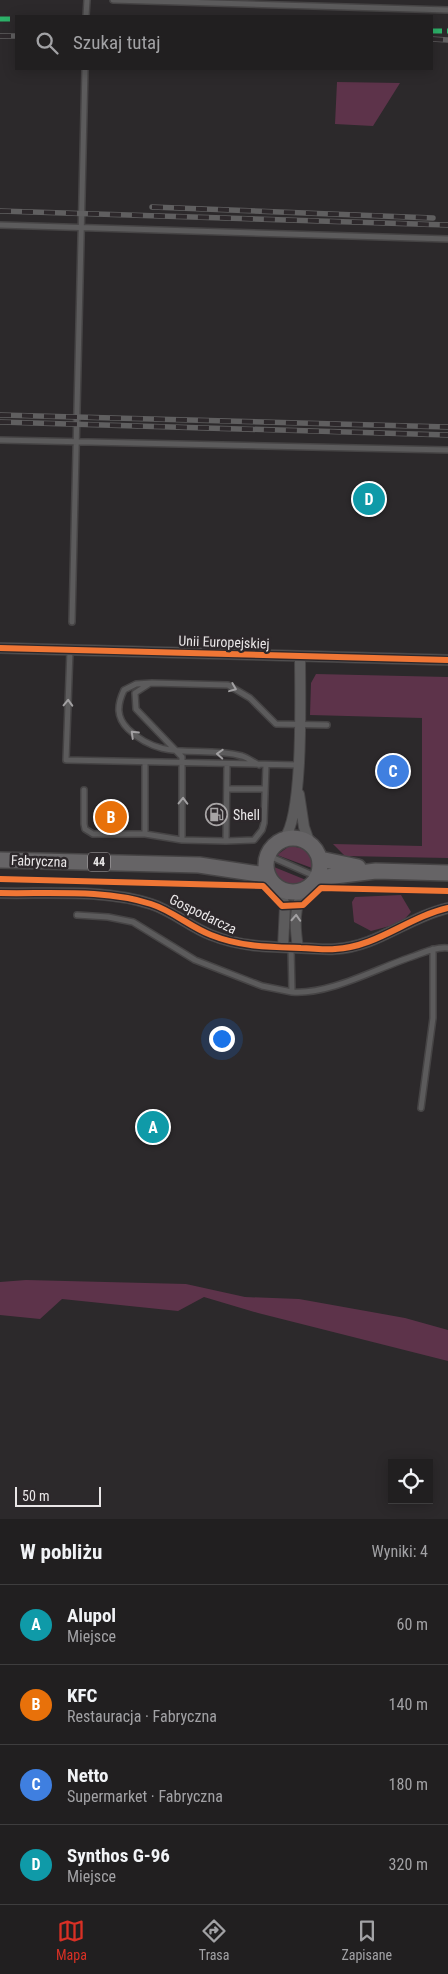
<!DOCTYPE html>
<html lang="pl">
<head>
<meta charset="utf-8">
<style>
	body { margin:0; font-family:"Roboto Condensed",sans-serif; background:#2d2c2d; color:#f1f3f6 }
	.controls { position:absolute; right:15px; bottom:15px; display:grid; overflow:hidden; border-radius:0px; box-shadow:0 2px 12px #0003 }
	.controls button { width:45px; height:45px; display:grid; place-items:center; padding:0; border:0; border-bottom:1px solid #3e3d3e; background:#211f20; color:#f1f3f6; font:25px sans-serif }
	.scale { position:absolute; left:15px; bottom:12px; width:86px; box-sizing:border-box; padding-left:5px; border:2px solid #e9e6e7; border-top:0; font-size:14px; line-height:18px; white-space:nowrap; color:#e9e6e7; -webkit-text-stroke:4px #2d282b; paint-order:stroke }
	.you { position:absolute; left:221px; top:1038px; width:18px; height:18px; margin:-12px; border:4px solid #fff; border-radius:50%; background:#1a73e8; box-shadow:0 0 0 8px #1a73e833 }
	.badge { display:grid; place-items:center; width:32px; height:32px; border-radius:50%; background:#d93025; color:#fff; font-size:16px; font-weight:700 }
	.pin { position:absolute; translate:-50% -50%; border:2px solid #fff; box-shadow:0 1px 5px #0006 }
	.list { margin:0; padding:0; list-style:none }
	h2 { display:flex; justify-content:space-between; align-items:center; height:65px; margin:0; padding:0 20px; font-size:21px }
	h2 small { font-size:16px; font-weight:400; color:#a2a2a5 }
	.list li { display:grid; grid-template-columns:32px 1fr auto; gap:15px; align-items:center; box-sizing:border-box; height:80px; padding:0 20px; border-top:1px solid #3e3d3e }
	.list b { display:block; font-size:19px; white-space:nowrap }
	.list p { margin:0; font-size:16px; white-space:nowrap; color:#a2a2a5 }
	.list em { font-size:16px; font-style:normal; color:#a2a2a5 }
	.icon { flex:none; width:28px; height:28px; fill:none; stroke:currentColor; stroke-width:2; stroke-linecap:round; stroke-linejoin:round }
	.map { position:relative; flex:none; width:448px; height:1519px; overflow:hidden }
	.search { position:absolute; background:#211f20; box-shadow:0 2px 12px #0003; left:15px; right:15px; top:15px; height:55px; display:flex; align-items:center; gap:12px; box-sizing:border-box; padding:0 18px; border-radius:0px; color:#a2a2a5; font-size:19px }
	.sheet { height:385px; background:#211f20 }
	nav { display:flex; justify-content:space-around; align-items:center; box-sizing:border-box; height:70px; border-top:1px solid #3e3d3e; background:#211f20; font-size:14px; color:#a2a2a5 }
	nav a { display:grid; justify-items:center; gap:2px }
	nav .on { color:#d93025 }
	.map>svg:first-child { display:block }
	.green { fill:#5d334a }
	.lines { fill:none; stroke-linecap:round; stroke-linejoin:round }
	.service-casing { stroke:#464445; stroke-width:8 }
	.minor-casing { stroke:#464445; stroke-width:12 }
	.primary-casing { stroke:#464445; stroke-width:18 }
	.service { stroke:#5c5b5c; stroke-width:5 }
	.minor { stroke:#5c5b5c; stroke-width:10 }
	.primary { stroke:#666466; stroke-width:15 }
	.rail-casing { stroke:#605f60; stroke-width:5.5 }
	.rail { stroke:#2d282b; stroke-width:4; stroke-dasharray:11; stroke-linecap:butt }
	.quiet { stroke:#2db169; stroke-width:5; stroke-dasharray:10 5; stroke-linecap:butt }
	.cycleway-casing { stroke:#2d282b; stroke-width:9 }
	.cycleway { stroke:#f07635; stroke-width:6 }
	.oneway { stroke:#a2a0a2 }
	.labels { text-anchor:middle; stroke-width:5; stroke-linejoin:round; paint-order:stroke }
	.shield { fill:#2d282b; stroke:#b1adaf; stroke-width:1 }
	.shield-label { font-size:12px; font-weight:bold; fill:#e9e6e7 }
	.street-label { font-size:14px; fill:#e9e6e7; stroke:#2d282b }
	.poi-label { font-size:14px; fill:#e9e6e7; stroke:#2d282b; text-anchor:start }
</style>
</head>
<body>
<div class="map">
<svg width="448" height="1519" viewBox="0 0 448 1519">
	<rect width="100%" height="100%" fill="#2c292b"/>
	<!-- green -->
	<path class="green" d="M337 82 400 83 373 126 335 124Z
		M316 674 448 677V858L345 856 333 844 422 846V718L310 715 311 683Z
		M288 847C301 846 307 850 313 861L312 868 277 855Z
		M274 867 306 880C292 888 277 883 274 867Z
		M401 895 411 912 401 923 371 931 354 922 352 902 355 897Z
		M26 1280 186 1284 245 1297 299 1299 405 1318 448 1330V1361L258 1313 204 1297 178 1311 62 1299 40 1319 0 1315V1282Z"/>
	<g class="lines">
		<defs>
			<path id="service" d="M113 0 448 10
				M86 16 87 0
				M0 225 448 239
				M0 440 448 450
				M72 622 85 69
				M70 650 66 760 298 765
				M149 684 135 693 136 709 182 757V840
				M145 762V834
				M227 764 226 841 254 840 262 830 264 823 266 765
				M259 765C253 762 248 758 242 756 199 745 163 763 128 729 116 717 117 705 124 690L136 684 152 683 228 685 250 698 276 724 327 725
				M227 789H264
				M84 790V824L85 829 93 834H145L182 840 226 841
				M267 855 317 877
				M77 915 108 917 133 922 195 960 262 986 292 992 291 948
				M292 992C330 995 377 968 414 956 425 952 436 947 448 948
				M421 1108 433 1018V949"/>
			<path id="minor" d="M0 648 448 660
				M299 794 304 827 310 844
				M284 839C304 814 300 694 300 656
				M280 890 285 906 283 947
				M0 893C49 894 104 889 151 904 173 911 190 927 211 935 241 947 269 947 301 948 312 948 324 950 335 949 377 947 408 917 448 908
				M298 948C295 928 293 906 305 890"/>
			<path id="primary" d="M266 865a27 27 0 1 1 54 0a27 27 0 1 1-54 0Z
				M320 859 358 867
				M0 860 199 865 259 874 268 878
				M318 878 376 871 448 873"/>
		</defs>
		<!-- service casing -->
		<use href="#service" class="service-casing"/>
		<!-- minor casing -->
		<use href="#minor" class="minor-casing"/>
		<!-- primary casing -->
		<use href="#primary" class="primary-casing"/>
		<!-- service -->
		<use href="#service" class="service"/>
		<!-- minor -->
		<use href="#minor" class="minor"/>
		<!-- primary -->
		<use href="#primary" class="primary"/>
		<defs>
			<path id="rail" d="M0 36H16
				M432 39 448 40
				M152 207 433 218
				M0 211 448 225
				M0 415 448 427
				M0 422 448 435"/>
		</defs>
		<!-- rail casing -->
		<use href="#rail" class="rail-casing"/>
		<!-- rail -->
		<use href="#rail" class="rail"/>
		<!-- quiet -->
		<path class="quiet" d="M0 19H16
			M432 31H448"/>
		<defs>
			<path id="cycleway" d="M0 648 448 660
				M0 879 263 886 282 906 303 905 321 888 448 891
				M0 893C49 894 104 889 151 904 173 911 190 927 211 935 241 947 269 947 301 948 312 948 324 950 335 949 377 947 408 917 448 908"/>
		</defs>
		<!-- cycleway casing -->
		<use href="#cycleway" class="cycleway-casing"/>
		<!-- cycleway -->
		<use href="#cycleway" class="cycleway"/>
	</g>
	<!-- one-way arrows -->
	<defs><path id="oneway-chevron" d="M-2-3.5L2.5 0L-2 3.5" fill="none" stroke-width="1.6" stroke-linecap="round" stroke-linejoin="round" transform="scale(1.25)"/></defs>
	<g class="oneway">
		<use href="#oneway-chevron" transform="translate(233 688) rotate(22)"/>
		<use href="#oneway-chevron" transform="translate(68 703) rotate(-88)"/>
		<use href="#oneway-chevron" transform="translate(134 734) rotate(-136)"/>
		<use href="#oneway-chevron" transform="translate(220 754) rotate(-177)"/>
		<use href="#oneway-chevron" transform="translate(183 801) rotate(-89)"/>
		<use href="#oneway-chevron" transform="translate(296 918) rotate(-87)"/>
	</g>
	<!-- icons -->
	<defs>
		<symbol id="fuel-ring" viewBox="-11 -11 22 22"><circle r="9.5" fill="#2d282b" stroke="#a7a4a5" stroke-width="1.5"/><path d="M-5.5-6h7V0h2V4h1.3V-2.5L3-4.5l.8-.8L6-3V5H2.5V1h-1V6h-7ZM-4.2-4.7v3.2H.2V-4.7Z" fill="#a7a4a5"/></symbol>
	</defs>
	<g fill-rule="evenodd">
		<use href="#fuel-ring" x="204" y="802" width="25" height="25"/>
	</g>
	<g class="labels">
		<!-- shield labels -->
		<rect class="shield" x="88" y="852.5" width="22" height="19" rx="4"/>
		<g class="shield-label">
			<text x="99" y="866">44</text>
		</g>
		<!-- street labels -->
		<g class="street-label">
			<text transform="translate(224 642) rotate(2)" y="5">Unii Europejskiej</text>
			<text transform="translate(39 861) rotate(2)" y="5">Fabryczna</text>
			<text transform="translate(203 914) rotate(26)" y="5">Gospodarcza</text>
		</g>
		<!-- poi labels -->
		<g class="poi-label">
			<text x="233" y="820">Shell</text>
		</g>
	</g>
</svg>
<div class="controls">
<button><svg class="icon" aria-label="locate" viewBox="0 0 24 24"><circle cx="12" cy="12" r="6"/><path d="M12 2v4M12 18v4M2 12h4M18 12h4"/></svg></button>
</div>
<div class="scale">50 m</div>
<div class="you"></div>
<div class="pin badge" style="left:153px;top:1127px;background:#0f9aa8">A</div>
<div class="pin badge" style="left:111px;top:817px;background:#e8710a">B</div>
<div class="pin badge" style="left:393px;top:771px;background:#3f7fe0">C</div>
<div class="pin badge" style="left:369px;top:499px;background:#0f9aa8">D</div>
<div class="search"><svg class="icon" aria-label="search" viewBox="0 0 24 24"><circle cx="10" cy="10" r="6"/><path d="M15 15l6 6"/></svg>Szukaj tutaj</div>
</div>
<section class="sheet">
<h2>W pobliżu<small>Wyniki: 4</small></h2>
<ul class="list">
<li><span class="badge" style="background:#0f9aa8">A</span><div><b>Alupol</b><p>Miejsce</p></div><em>60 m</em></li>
<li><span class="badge" style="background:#e8710a">B</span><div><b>KFC</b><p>Restauracja · Fabryczna</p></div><em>140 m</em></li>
<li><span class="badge" style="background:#3f7fe0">C</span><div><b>Netto</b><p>Supermarket · Fabryczna</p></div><em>180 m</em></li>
<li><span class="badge" style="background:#0f9aa8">D</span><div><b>Synthos G-96</b><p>Miejsce</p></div><em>320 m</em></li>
</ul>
</section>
<nav>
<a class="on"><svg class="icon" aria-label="map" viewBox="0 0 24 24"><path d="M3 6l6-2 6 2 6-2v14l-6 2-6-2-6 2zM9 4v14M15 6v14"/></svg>Mapa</a>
<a><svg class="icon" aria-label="directions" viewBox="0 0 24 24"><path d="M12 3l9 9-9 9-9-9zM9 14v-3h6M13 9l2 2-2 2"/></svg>Trasa</a>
<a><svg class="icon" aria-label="saved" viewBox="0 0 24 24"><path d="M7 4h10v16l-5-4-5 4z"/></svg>Zapisane</a>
</nav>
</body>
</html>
